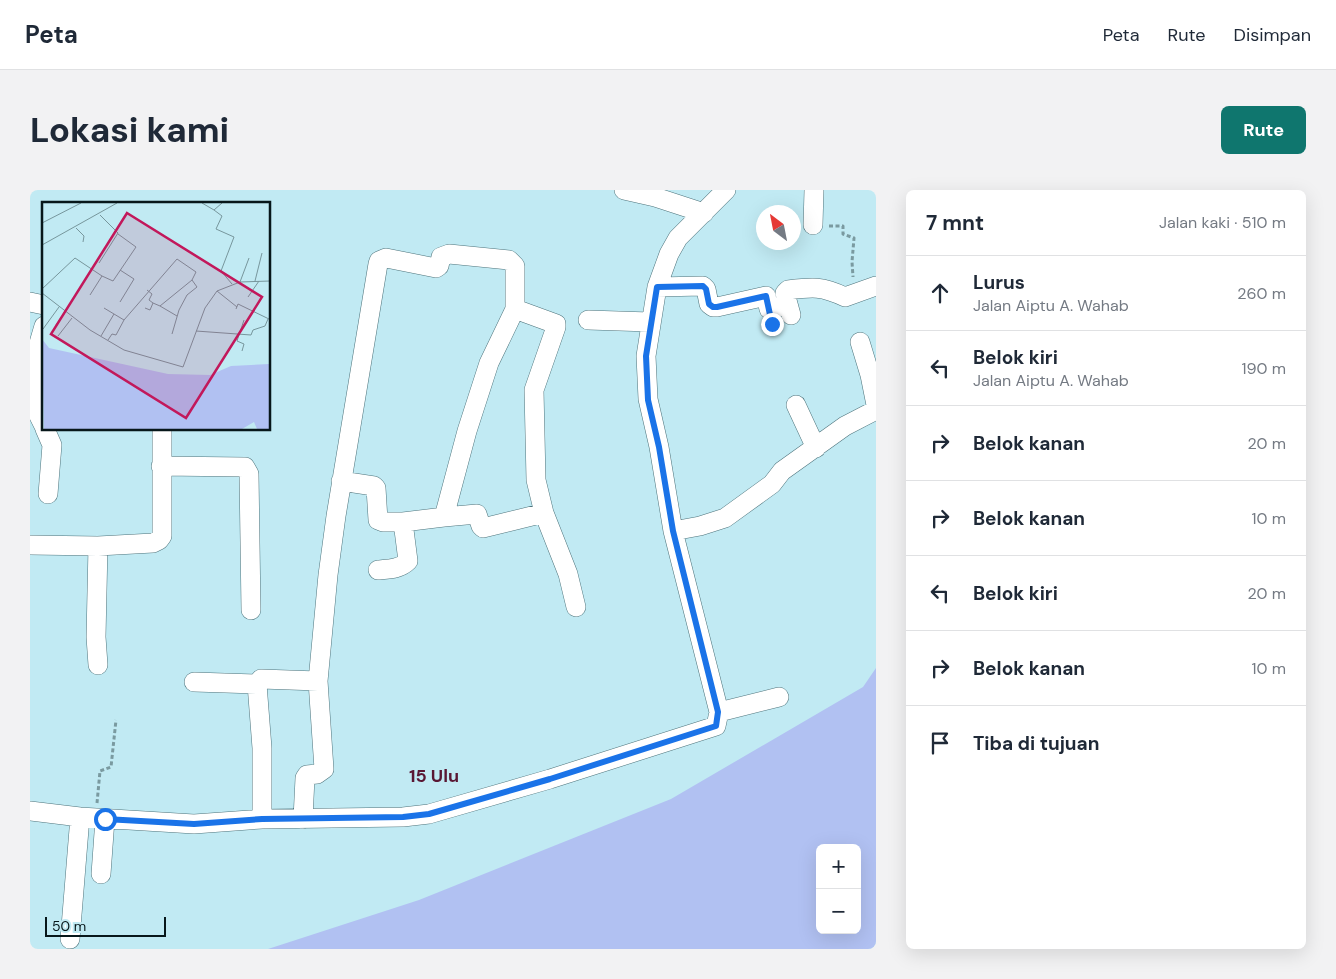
<!DOCTYPE html>
<html lang="id">
<head>
<meta charset="utf-8">
<style>
	body { margin:0; font-family:"DM Sans",sans-serif; background:#f2f2f3; color:#1f2937 }
	.controls { position:absolute; right:15px; bottom:15px; display:grid; overflow:hidden; border-radius:8px; box-shadow:0 5px 20px #0002 }
	.controls button { width:45px; height:45px; display:grid; place-items:center; padding:0; border:0; border-bottom:1px solid #e0e1e3; background:#fff; color:#1f2937; font:25px sans-serif }
	.compass { position:absolute; left:726px; top:15px; width:45px; height:45px; border-radius:50%; background:#fff; box-shadow:0 5px 20px #0002; rotate:328deg }
	.scale { position:absolute; left:15px; bottom:12px; width:121px; box-sizing:border-box; padding-left:5px; border:2px solid #07171a; border-top:0; font-size:14px; line-height:18px; white-space:nowrap; color:#07171a; -webkit-text-stroke:4px #c1eaf3; paint-order:stroke }
	.stop { position:absolute; width:15px; height:15px; margin:-11px; border:4px solid #1a73e8; border-radius:50%; background:#fff }
	.stop.end { background:#1a73e8; border-color:#fff; box-shadow:0 1px 5px #0008 }
	.list { margin:0; padding:0; list-style:none }
	h2 { display:flex; justify-content:space-between; align-items:center; height:65px; margin:0; padding:0 20px; font-size:21px }
	h2 small { font-size:16px; font-weight:400; color:#747a83 }
	.list li { display:grid; grid-template-columns:32px 1fr auto; gap:15px; align-items:center; box-sizing:border-box; height:75px; padding:0 20px; border-top:1px solid #e0e1e3 }
	.list b { display:block; font-size:19px; white-space:nowrap }
	.list p { margin:0; font-size:16px; white-space:nowrap; color:#747a83 }
	.list em { font-size:16px; font-style:normal; color:#747a83 }
	.icon { flex:none; width:28px; height:28px; fill:none; stroke:currentColor; stroke-width:2; stroke-linecap:round; stroke-linejoin:round }
	.map { position:relative; flex:none; width:846px; height:759px; overflow:hidden; border-radius:8px }
	header { display:flex; align-items:center; gap:30px; box-sizing:border-box; height:70px; padding:0 25px; background:#fff; border-bottom:1px solid #e0e1e3 }
	header strong { font-size:24px }
	nav { display:flex; gap:28px; margin-inline-start:auto; font-size:18px }
	.intro { display:flex; align-items:center; justify-content:space-between; box-sizing:border-box; height:120px; padding:0 30px }
	h1 { margin:0; font-size:35px }
	.button { padding:12px 22px; border-radius:8px; background:#0f766e; color:#fff; font-size:18px; font-weight:700 }
	main { display:flex; gap:30px; padding:0 30px }
	aside { flex:1; background:#fff; border-radius:8px; box-shadow:0 5px 20px #0002 }
	.map>svg:first-child { display:block }
	.water { fill:#b1c1f2; fill-rule:evenodd }
	.lines { fill:none; stroke-linecap:round; stroke-linejoin:round }
	.minor-casing { stroke:#4e747c; stroke-width:20 }
	.path { stroke:#7a9aa0; stroke-width:3; stroke-dasharray:4 2.5; stroke-linecap:butt }
	.minor { stroke:#fff; stroke-width:19 }
	.route { stroke:#1a73e8; stroke-width:6 }
	.labels { text-anchor:middle; stroke-width:5; stroke-linejoin:round; paint-order:stroke }
	.quarter-label { font-size:18px; font-weight:bold; fill:#591733; stroke:#c1eaf3 }
	.inset-road { fill:none; stroke:#77969c; stroke-width:1 }
	.view { fill:#c2185b; fill-opacity:0.15; stroke:#c2185b; stroke-width:2.5 }
	.inset-edge { fill:none; stroke:#07171a; stroke-width:2.5 }
</style>
</head>
<body>
<header>
<strong>Peta</strong>
<nav><a>Peta</a><a>Rute</a><a>Disimpan</a></nav>
</header>
<div class="intro"><h1>Lokasi kami</h1><a class="button">Rute</a></div>
<main>
<div class="map">
<svg width="846" height="759" viewBox="0 0 846 759">
	<rect width="100%" height="100%" fill="#c1eaf3"/>
	<!-- water -->
	<path class="water" d="M846 478V759H238L389 710 641 609 833 497ZM790 658H827V740H790Z"/>
	<g class="lines">
		<defs>
			<path id="minor" d="M594 0 625 7 674 23
				M783 35 784 0
				M627 97 673 96 676 99 679 114 683 117H687L736 106 739 119 758 114
				M0 112 14 115
				M761 125 755 103 758 100C783 97 792 96 815 107L846 96
				M558 130 620 132
				M14 136 9 153 6 182 8 224 14 236
				M830 152 840 185 846 215
				M766 215 786 258
				M15 239 22 255 18 304
				M131 276 215 277 219 284 221 420
				M311 291 344 296 346 298 348 330 353 332H373L378 371C370 379 360 379 348 380
				M414 327 447 324 451 336 453 338 514 323
				M373 332 414 327 437 241 459 173 485 119
				M643 341 670 336 695 328 742 294 752 281 815 236 846 220
				M0 355 68 356 66 447 68 475
				M68 356 123 353 129 350 132 346V239
				M164 492 227 494 231 489 288 491 298 385 306 326 348 74 349 71 356 68 406 78 409 76 411 67 419 64 479 70 485 76V119L526 134V137L504 200 506 290 514 323 538 384 546 417
				M227 494 232 558V629
				M689 522 749 507
				M0 621 50 627 164 634 232 629 373 627 399 624 520 589 686 536 689 522 643 341 629 257 618 209 616 166 627 97 639 64 648 48 696 0
				M273 629 275 588 277 585 287 584 294 579 288 491
				M71 684 75 629
				M40 749 50 627"/>
		</defs>
		<!-- minor casing -->
		<use href="#minor" class="minor-casing"/>
		<!-- path -->
		<path class="path" d="M799 36H813V44L824 48 822 72 823 87
			M67 613 70 581 81 577 86 530"/>
		<!-- minor -->
		<use href="#minor" class="minor"/>
	</g>
	<g class="lines">
		<!-- route -->
		<path class="route" d="M75 629 164 634 232 629 373 627 399 624 520 589 686 536 688 522 643 341 629 257 618 210 616 166 627 97 673 96 676 99 679 114 683 117H687L736 106 742 134"/>
	</g>
	<g class="labels">
		<!-- quarter labels -->
		<g class="quarter-label">
			<text x="404" y="592">15 Ulu</text>
		</g>
	</g>
	<!-- overview -->
	<g transform="translate(12 12)">
		<rect width="228" height="228" fill="#c1eaf3"/>
		<path d="M0 137 7 146 126 172 168 173 189 164 227 162V227H215L212 220 200 227H2Z" fill="#b1c1f2"/>
		<path class="inset-road" d="M160 1 172 8 180 1M172 8 180 14 174 27 192 35 179 69 190 82M0 21 39 1M34 26 42 34 41 40M0 43 75 1M57 61 76 31 58 13M78 68 92 77 78 100M60 74 71 79 94 45 76 32M213 79 220 51M198 80 207 56M0 87 33 56 60 74 48 93M175 89 195 105M0 91 48 128 82 148 141 165 163 106 175 89 198 80 228 79M206 95 217 79M111 101 118 104 150 78M118 104 135 114M62 106 82 118 135 57 154 70 150 78 155 85 145 93 137 108 130 132M103 106 108 108 111 101 107 98 110 92 105 88M194 107 196 102 227 117M14 123 23 110M1 127 17 105M154 129 209 133 211 128 223 124 226 117M16 134 30 116M59 134 72 112M66 138 70 132 74 133 82 118M200 149 202 142 195 139 202 118"/>
		<path class="view" d="M85 11 220 95 144 216 9 132Z"/>
		<rect width="228" height="228" class="inset-edge"/>
	</g>
</svg>
<div class="controls">
<button>+</button>
<button>−</button>
</div>
<svg class="compass" viewBox="-18 -18 36 36"><path d="M0-13l5 13h-10z" fill="#e53935"/><path d="M0 13l5-13h-10z" fill="#747a83"/></svg>
<div class="scale">50 m</div>
<div class="stop" style="left:75px;top:629px"></div>
<div class="stop end" style="left:742px;top:134px"></div>
</div>
<aside>
<h2>7 mnt<small>Jalan kaki · 510 m</small></h2>
<ul class="list">
<li><svg class="icon" aria-label="ahead" viewBox="0 0 24 24"><path d="M12 20V5M6 11l6-6 6 6"/></svg><div><b>Lurus</b><p>Jalan Aiptu A. Wahab</p></div><em>260 m</em></li>
<li><svg class="icon" aria-label="left" viewBox="0 0 24 24"><path d="M17 20v-9H6M10 6l-5 5 5 5"/></svg><div><b>Belok kiri</b><p>Jalan Aiptu A. Wahab</p></div><em>190 m</em></li>
<li><svg class="icon" aria-label="right" viewBox="0 0 24 24"><path d="M7 20v-9h11M14 6l5 5-5 5"/></svg><div><b>Belok kanan</b></div><em>20 m</em></li>
<li><svg class="icon" aria-label="right" viewBox="0 0 24 24"><path d="M7 20v-9h11M14 6l5 5-5 5"/></svg><div><b>Belok kanan</b></div><em>10 m</em></li>
<li><svg class="icon" aria-label="left" viewBox="0 0 24 24"><path d="M17 20v-9H6M10 6l-5 5 5 5"/></svg><div><b>Belok kiri</b></div><em>20 m</em></li>
<li><svg class="icon" aria-label="right" viewBox="0 0 24 24"><path d="M7 20v-9h11M14 6l5 5-5 5"/></svg><div><b>Belok kanan</b></div><em>10 m</em></li>
<li><svg class="icon" aria-label="arrive" viewBox="0 0 24 24"><path d="M6 21V4h12l-3 4 3 4H6"/></svg><div><b>Tiba di tujuan</b></div></li>
</ul>
</aside>
</main>
</body>
</html>
